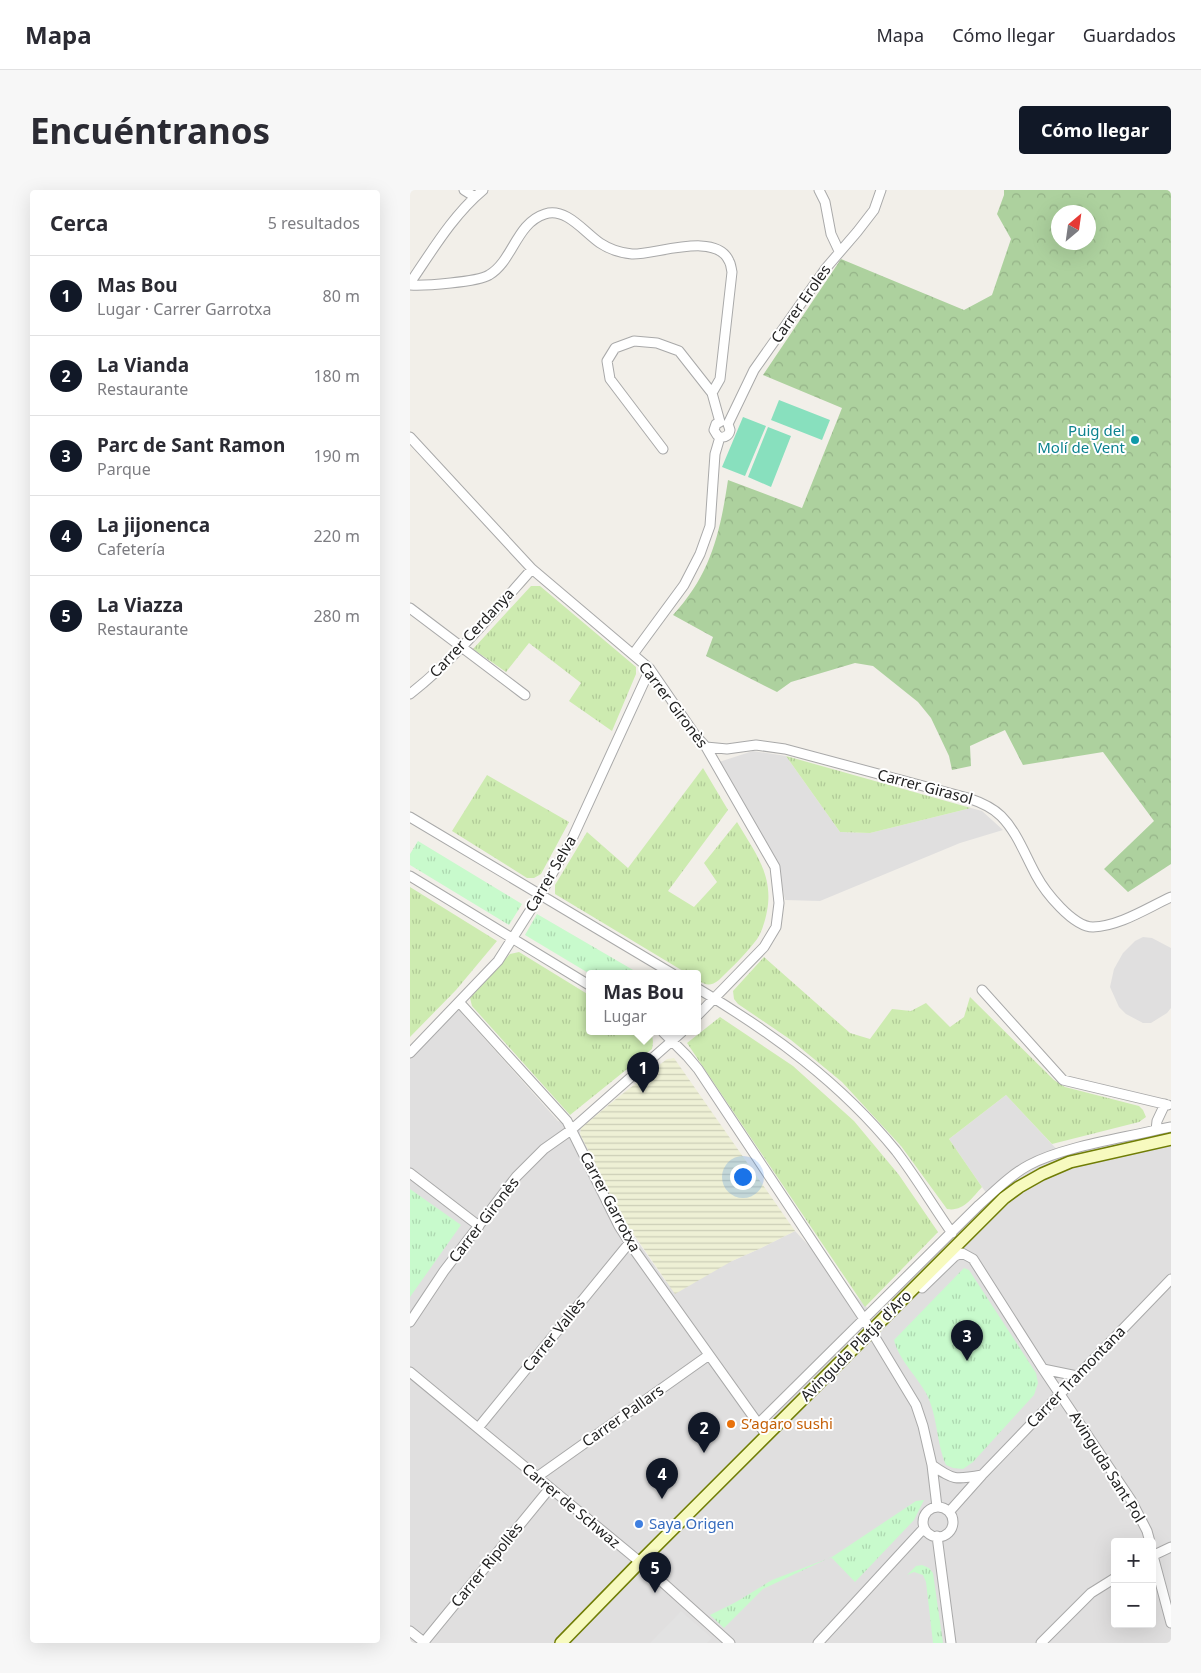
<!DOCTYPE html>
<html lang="es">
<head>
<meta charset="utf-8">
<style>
	body { margin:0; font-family:"Noto Sans",sans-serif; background:#f7f7f7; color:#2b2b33 }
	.controls { position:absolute; right:15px; bottom:15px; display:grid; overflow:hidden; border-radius:5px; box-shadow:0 5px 20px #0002 }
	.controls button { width:45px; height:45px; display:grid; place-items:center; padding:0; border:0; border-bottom:1px solid #e1e1e2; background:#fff; color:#2b2b33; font:25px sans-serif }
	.compass { position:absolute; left:641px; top:15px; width:45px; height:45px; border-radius:50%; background:#fff; box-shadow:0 5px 20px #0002; rotate:29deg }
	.you { position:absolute; left:332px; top:986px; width:18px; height:18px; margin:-12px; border:4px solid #fff; border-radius:50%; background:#1a73e8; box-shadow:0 0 0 8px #1a73e833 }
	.badge { display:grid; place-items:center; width:32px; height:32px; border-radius:50%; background:#111827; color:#fff; font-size:16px; font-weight:700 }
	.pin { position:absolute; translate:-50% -41px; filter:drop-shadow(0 1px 2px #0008) }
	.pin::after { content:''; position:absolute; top:26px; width:18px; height:15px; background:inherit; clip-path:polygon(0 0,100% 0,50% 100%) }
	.popup { position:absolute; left:176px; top:780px; width:115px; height:65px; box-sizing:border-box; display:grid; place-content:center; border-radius:5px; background:#fff; filter:drop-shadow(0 1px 4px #0005); font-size:16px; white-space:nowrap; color:#7c7c81 }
	.popup b { font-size:19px; color:#2b2b33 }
	.popup::after { content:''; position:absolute; left:50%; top:100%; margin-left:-10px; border:10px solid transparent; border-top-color:#fff }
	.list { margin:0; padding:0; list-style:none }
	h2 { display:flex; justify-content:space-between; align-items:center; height:65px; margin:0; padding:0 20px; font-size:21px }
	h2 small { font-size:16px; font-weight:400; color:#7c7c81 }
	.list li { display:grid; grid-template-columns:32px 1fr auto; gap:15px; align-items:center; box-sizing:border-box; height:80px; padding:0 20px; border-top:1px solid #e1e1e2 }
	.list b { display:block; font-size:19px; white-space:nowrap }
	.list p { margin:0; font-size:16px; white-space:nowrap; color:#7c7c81 }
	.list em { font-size:16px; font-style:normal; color:#7c7c81 }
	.map { position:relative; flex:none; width:761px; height:1453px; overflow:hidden; border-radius:5px }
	header { display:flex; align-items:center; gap:30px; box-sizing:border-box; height:70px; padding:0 25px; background:#fff; border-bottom:1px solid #e1e1e2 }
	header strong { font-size:24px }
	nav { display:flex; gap:28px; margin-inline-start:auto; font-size:18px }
	.intro { display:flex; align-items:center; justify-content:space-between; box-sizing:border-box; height:120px; padding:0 30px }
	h1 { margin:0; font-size:35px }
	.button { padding:12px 22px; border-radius:5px; background:#111827; color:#fff; font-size:18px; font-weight:700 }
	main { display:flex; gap:30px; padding:0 30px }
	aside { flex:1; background:#fff; border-radius:5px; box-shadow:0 5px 20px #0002 }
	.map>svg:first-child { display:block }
	.residential { fill:#e0dfdf; fill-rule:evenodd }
	.farmland { fill:url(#farmland-rules) }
	.grass { fill:url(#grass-tufts) }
	.forest { fill:url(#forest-crowns); fill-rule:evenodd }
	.park { fill:url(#park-tufts) }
	.pitch { fill:#88e0be }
	.parking { fill:#e2e2e2 }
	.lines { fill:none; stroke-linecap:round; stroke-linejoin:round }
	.minor-casing { stroke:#a9a9a9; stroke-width:11 }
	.secondary-casing { stroke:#707d05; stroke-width:14 }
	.minor { stroke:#fff; stroke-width:9 }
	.secondary { stroke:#f7fabf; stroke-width:11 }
	.culture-dot { fill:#0f9aa8; stroke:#fff; stroke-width:2 }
	.food-dot { fill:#e8710a; stroke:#fff; stroke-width:2 }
	.shop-dot { fill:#3f7fe0; stroke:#fff; stroke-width:2 }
	.labels { text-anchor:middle; stroke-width:4; stroke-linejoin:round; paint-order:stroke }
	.street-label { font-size:15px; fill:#222; stroke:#fff }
	.culture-label { font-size:15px; fill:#0d838f; stroke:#fff; text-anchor:end }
	.food-label { font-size:15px; fill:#c56008; stroke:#fff; text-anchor:start }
	.shop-label { font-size:15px; fill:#366cbe; stroke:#fff; text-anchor:start }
</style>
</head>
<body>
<header>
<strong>Mapa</strong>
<nav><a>Mapa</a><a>Cómo llegar</a><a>Guardados</a></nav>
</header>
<div class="intro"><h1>Encuéntranos</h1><a class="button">Cómo llegar</a></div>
<main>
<aside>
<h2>Cerca<small>5 resultados</small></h2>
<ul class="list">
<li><span class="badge">1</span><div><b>Mas Bou</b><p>Lugar · Carrer Garrotxa</p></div><em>80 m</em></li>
<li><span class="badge">2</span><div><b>La Vianda</b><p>Restaurante</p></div><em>180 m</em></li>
<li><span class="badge">3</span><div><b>Parc de Sant Ramon</b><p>Parque</p></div><em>190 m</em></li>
<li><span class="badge">4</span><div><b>La jijonenca</b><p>Cafetería</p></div><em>220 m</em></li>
<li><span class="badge">5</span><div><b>La Viazza</b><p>Restaurante</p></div><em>280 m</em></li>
</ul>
</aside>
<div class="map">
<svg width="761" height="1453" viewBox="0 0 761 1453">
	<defs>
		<pattern id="farmland-rules" width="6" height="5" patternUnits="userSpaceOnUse" patternTransform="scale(1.25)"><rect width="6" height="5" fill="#eef0d5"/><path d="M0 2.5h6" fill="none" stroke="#ccceb7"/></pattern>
		<pattern id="grass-tufts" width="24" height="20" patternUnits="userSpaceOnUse" patternTransform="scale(1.25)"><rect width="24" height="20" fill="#cdebb0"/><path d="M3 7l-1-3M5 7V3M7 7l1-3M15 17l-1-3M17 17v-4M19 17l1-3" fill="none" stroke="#b0c997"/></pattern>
		<pattern id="forest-crowns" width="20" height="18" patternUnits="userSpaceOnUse" patternTransform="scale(1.25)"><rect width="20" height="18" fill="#add19e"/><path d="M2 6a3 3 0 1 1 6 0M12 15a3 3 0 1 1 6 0" fill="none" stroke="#95b388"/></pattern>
		<pattern id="park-tufts" width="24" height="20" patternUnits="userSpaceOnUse" patternTransform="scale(1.25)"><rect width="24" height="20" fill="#c8facc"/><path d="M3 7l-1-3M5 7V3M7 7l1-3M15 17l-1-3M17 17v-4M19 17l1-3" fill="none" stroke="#acd6af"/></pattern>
	</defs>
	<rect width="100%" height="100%" fill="#f2efe9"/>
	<!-- residential -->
	<path class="residential" d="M343 561 376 566 430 642 460 643 561 618 572 621 593 640 550 653 410 711 375 710 367 673 309 572Z
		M733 747 742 748 761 758V818L757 823 741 833H733L716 824 709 817 700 797 704 779 713 763 725 751Z
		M47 818 148 931 171 938 170 944 194 991 195 999 217 1036 256 1092 322 1071 349 1059 385 1041 464 1125 581 1010 539 949 596 905 653 966 761 940V1453H0V864ZM705 1352H742V1434H705Z"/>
	<!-- farmland -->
	<path class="farmland" d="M264 868 385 1041 349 1059 322 1071 265 1104 209 1023 195 999 194 991 170 944 171 938 206 909 257 869Z"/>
	<!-- grass -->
	<path class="grass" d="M121 396H130L226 477V484L202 541 159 511 171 493 119 453 96 482 63 459Z
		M376 566 561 618 460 643 430 642Z
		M293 578 318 620 258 701 284 717 307 692 294 673 327 632C344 661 364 685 357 721 355 732 351 745 344 753 334 766 321 778 309 790 300 797 296 795 287 790V784H278L145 704V695L177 642 218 678Z
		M77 585 159 632 131 684 124 688H117L42 641Z
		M0 697 87 751 46 800 0 847Z
		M109 762 179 805V842H238L242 844 243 852 242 859 160 925 62 816 60 808 100 764Z
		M354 767 440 843 460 849 482 819 501 821 516 813 540 837 554 827 560 807 644 890 655 897 729 916 733 920 736 927 729 932 642 954 596 905 539 949 572 997C562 1008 553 1022 537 1019L491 956 432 892 381 850 328 814 324 809 323 801Z
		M310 827 383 876 444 931 489 985 528 1042 455 1117 277 853Z"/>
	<!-- forest -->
	<path class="forest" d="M594 0H761V674L718 702 694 679 744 631 693 562 613 575 595 540 560 556 561 576 542 580 539 566 521 528 508 512 463 476 445 473 381 492 367 502 296 466 303 447 263 425C301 384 310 343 318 290L392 318 432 218 353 185 431 69 554 120 582 105 601 49 587 24 594 5ZM648 22H678V52H648Z"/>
	<!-- park -->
	<path class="park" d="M8 651 112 714 99 735 0 675V664Z
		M127 724 230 784H180L115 745Z
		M0 999 51 1035 0 1107Z
		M554 1078 559 1080 626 1183 628 1193 624 1205 563 1272 553 1279 543 1278 536 1275C526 1252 528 1226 516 1203 506 1185 489 1170 484 1150Z
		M514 1310 504 1330 445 1392 421 1367 353 1399 314 1438 300 1425 326 1412 362 1390 422 1367 506 1311Z
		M512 1375 519 1378 523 1383 533 1453H523L516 1392 513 1385 504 1382 497 1385 506 1376Z"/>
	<!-- pitch -->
	<path class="pitch" d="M369 210 420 230 412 250 361 230Z
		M333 227 356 236 335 286 312 277Z
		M358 237 381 246 361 297 338 287Z"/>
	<!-- parking -->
	<path class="parking" d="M271 1421 302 1448 297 1453H240Z"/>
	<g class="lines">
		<defs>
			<path id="minor" d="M54 0 65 7
				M409 0 415 12 421 44 429 61
				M0 93C22 61 43 25 73 0
				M0 95C14 96 68 92 79 85 103 71 106 33 135 24 156 17 174 42 190 53 199 59 211 63 222 64 245 65 306 41 319 71 321 74 321 78 322 82L310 189 302 203
				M310 232 306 234 304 240 307 245 310 247
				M318 234 344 180 416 78 447 42 464 20 471 0
				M0 247 122 379 240 479 286 546 296 557 365 677 369 713 366 737 354 757 287 826
				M310 247C316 248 319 245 320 240L318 234
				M253 259 200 189 197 171 205 158 224 151 247 153 269 161 302 203 310 232
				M0 418 115 505
				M224 463 274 395 290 364 300 336 305 264 310 247
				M0 504C46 468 83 423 122 379
				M296 557 317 559 346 555 375 559 558 608C570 612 582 617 591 626 607 642 615 665 626 685 635 702 663 737 683 737 710 736 737 718 761 707
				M0 627 263 784
				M0 686 179 795
				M287 798C361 842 431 893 486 961 506 987 523 1016 542 1043
				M572 800 653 890 758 915
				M49 812 157 931 209 1036 225 1061 357 1246
				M253 842 277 866 288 879 454 1129 506 1215 513 1236 522 1275 527 1317
				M0 863 88 771 130 705 162 649 240 479
				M746 940 761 937
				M0 983 69 1036
				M512 1098 545 1066 552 1063 563 1069 633 1179 721 1310 737 1341 740 1352
				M0 1132 34 1081 106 987 134 959 161 940 272 842
				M633 1179 667 1186
				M0 1182 230 1372 320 1453
				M348 1234 568 1016C584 1002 600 985 619 975 653 957 708 949 746 940L747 931 755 914
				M68 1238 220 1052
				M522 1275C543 1290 545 1290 572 1285
				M127 1287 299 1165
				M513 1332a15 15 0 1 1 30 0a15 15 0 1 1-30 0Z
				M539 1322 572 1285 761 1089
				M527 1346 541 1453
				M742 1362 761 1433
				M742 1366 761 1357
				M0 1441 15 1453
				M14 1452 140 1298
				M408 1453 514 1338
				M631 1453 681 1403 705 1388"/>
			<path id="secondary" d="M151 1453 230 1372 594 1008 609 997 632 984 660 972 761 949"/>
		</defs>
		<!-- minor casing -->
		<use href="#minor" class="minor-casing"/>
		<!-- secondary casing -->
		<use href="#secondary" class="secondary-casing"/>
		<!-- minor -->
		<use href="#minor" class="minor"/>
		<!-- secondary -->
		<use href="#secondary" class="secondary"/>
	</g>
	<!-- markers -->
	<circle class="culture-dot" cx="725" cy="250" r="5"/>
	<circle class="food-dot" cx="321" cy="1234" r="5"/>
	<circle class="shop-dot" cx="229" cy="1334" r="5"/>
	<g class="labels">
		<!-- street labels -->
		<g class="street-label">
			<text transform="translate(391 114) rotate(-55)" y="5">Carrer Eroles</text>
			<text transform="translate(62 443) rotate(-47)" y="5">Carrer Cerdanya</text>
			<text transform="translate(263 515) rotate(53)" y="5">Carrer Gironès</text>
			<text transform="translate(515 597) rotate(15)" y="5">Carrer Girasol</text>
			<text transform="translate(141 684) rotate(-60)" y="5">Carrer Selva</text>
			<text transform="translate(200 1012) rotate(62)" y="5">Carrer Garrotxa</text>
			<text transform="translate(74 1030) rotate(-52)" y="5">Carrer Gironès</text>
			<text transform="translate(144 1145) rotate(-51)" y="5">Carrer Vallès</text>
			<text transform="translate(446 1156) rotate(-45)" y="5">Avinguda Platja d'Aro</text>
			<text transform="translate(666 1187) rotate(-46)" y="5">Carrer Tramontana</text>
			<text transform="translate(213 1226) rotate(-35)" y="5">Carrer Pallars</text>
			<text transform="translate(697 1277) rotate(58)" y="5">Avinguda Sant Pol</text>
			<text transform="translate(161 1316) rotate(40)" y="5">Carrer de Schwaz</text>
			<text transform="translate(77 1375) rotate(-51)" y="5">Carrer Ripollès</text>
		</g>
		<!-- culture labels -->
		<g class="culture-label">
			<text x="715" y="246">Puig del<tspan x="715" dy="17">Molí de Vent</tspan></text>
		</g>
		<!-- food labels -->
		<g class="food-label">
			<text x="331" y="1239">S’agaro sushi</text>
		</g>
		<!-- shop labels -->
		<g class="shop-label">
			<text x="239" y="1339">Saya Origen</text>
		</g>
	</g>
</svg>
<div class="controls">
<button>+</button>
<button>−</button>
</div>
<svg class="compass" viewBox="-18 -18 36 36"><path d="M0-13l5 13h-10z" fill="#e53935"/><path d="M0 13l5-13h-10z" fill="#7c7c81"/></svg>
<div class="you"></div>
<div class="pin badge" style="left:233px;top:903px">1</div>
<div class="popup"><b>Mas Bou</b>Lugar</div>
<div class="pin badge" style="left:294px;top:1263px">2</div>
<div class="pin badge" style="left:557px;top:1171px">3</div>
<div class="pin badge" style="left:252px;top:1309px">4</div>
<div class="pin badge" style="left:245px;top:1403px">5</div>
</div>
</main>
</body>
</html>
